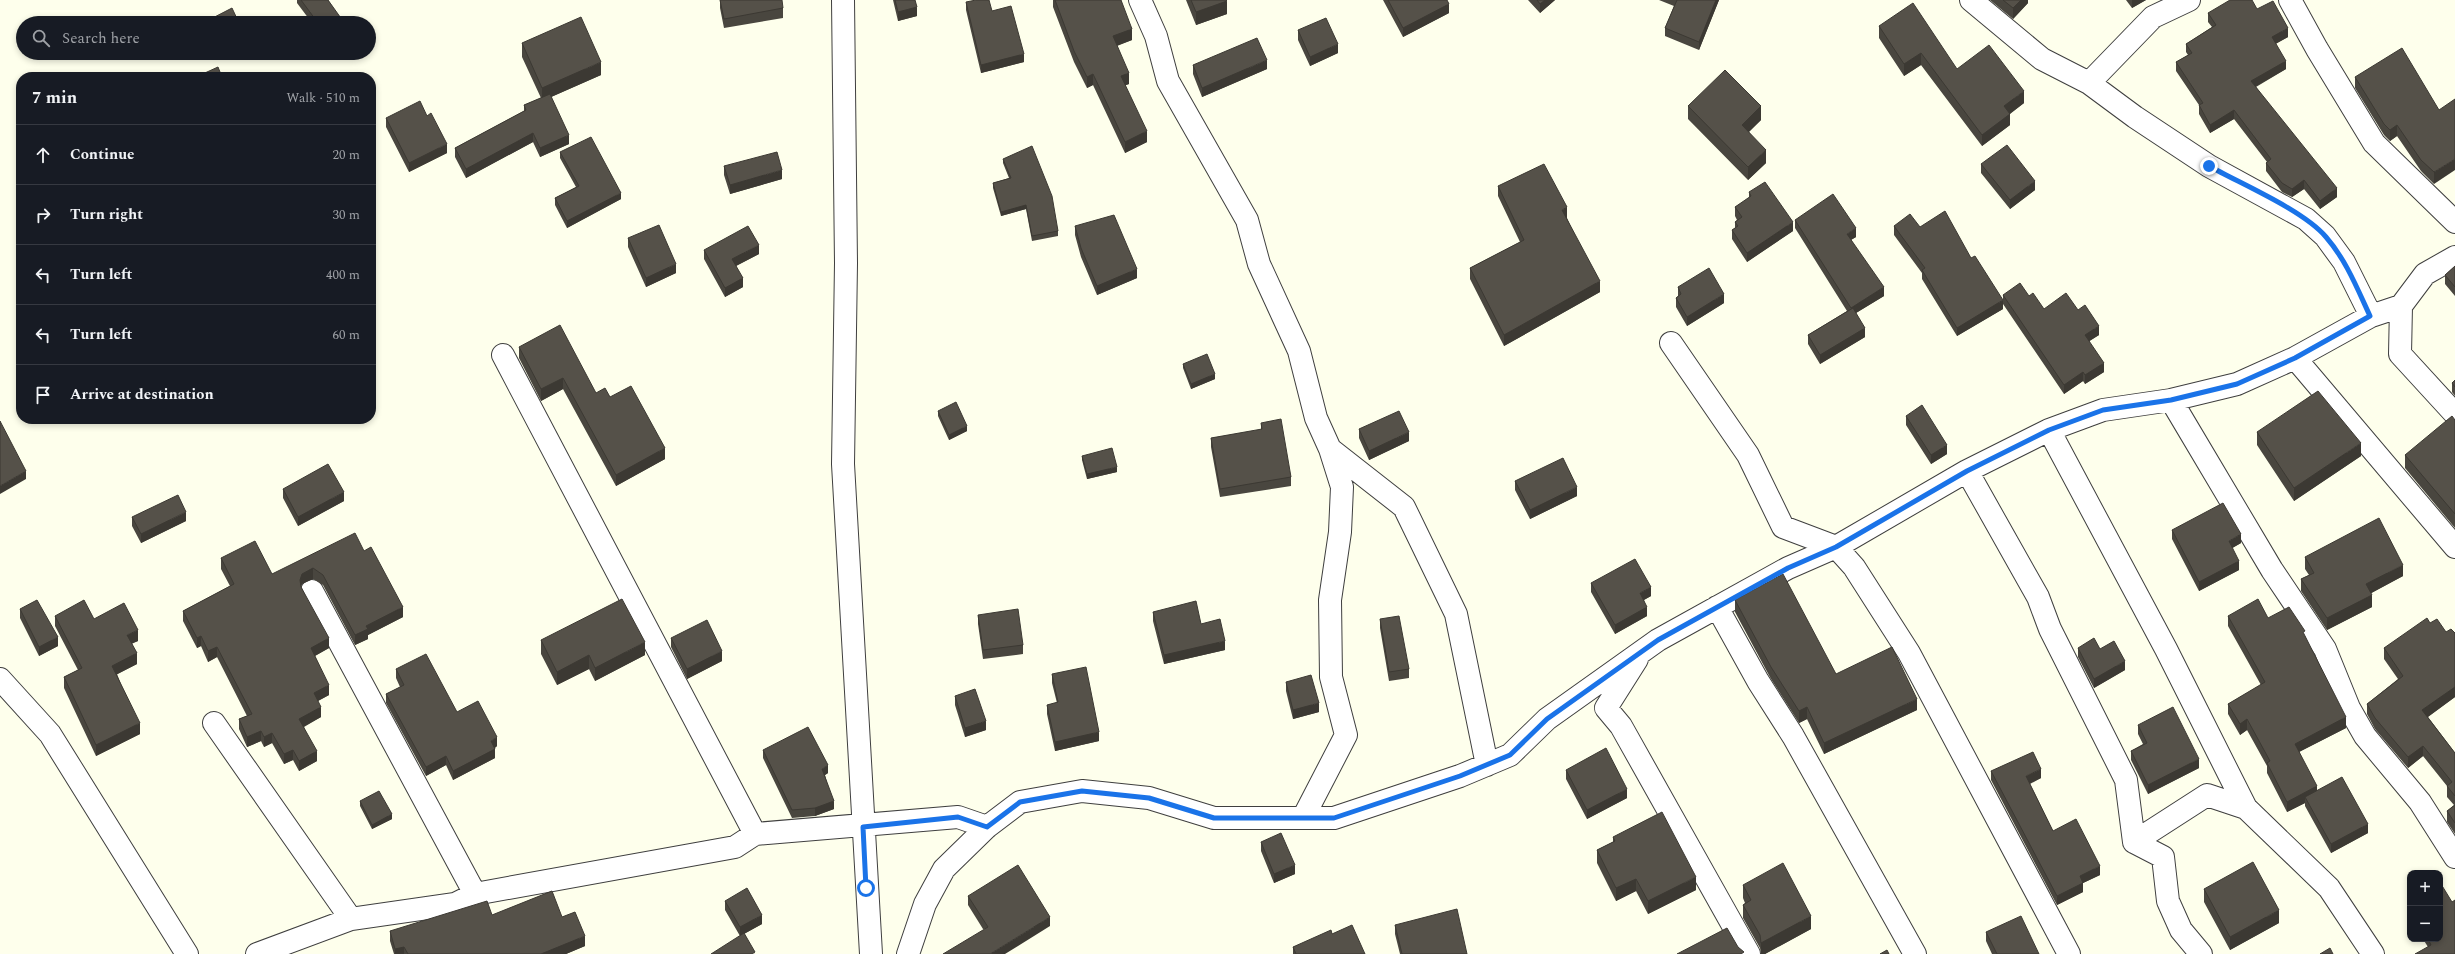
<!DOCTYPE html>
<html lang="en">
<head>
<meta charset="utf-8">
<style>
	body { margin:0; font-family:Spectral,serif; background:#242831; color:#f1f3f6 }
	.controls { position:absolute; right:12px; bottom:12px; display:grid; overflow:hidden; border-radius:8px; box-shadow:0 2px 6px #0003 }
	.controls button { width:36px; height:36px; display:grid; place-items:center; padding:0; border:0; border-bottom:1px solid #363941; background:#171b24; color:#f1f3f6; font:20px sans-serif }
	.stop { position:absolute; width:12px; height:12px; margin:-9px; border:3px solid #1a73e8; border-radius:50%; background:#fff }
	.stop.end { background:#1a73e8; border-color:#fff; box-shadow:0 1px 4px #0008 }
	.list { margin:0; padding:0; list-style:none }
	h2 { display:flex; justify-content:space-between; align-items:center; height:52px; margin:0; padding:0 16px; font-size:17px }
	h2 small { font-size:13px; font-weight:400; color:#9ea1a6 }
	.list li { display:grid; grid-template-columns:26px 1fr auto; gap:12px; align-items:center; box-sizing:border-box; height:60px; padding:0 16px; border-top:1px solid #363941 }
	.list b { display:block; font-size:15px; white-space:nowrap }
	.list em { font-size:13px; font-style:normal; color:#9ea1a6 }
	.icon { flex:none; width:22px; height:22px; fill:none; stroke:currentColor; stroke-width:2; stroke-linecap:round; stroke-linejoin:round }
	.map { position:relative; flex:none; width:2455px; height:954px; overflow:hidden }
	.search { position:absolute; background:#171b24; box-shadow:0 2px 6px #0003; left:16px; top:16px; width:360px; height:44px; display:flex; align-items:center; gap:10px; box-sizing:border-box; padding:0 14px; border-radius:22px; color:#9ea1a6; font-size:15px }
	.panel { position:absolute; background:#171b24; box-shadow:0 2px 6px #0003; left:16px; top:72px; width:360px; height:352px; border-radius:16px }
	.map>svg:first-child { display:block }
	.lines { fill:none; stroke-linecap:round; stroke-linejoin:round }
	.street-casing { stroke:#3f3f3f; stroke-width:24 }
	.street { stroke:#fff; stroke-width:22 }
	.wall { fill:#49463f }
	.shaded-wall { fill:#3c3933 }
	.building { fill:#555149; stroke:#3c3933 }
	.route { stroke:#1a73e8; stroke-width:5 }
</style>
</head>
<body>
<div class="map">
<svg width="2455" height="954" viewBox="0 0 2455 954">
	<rect width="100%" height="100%" fill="#feffec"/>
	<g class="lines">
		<defs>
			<path id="street" d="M843 0 846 263 843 464 871 954
				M1140 0 1156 36 1168 81 1247 220 1259 264 1299 351 1316 418 1330 449 1342 487 1340 532 1330 600 1331 677 1346 735 1303 818
				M1971 0 2042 59 2089 83 2135 117 2209 166 2306 219 2325 236 2344 262 2371 316
				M2290 0 2317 49 2374 143 2455 222
				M2089 83 2153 17 2189 0
				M2401 306 2400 354 2455 414
				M1671 343 1748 455 1783 527 1836 547 1854 567 1909 653 2069 954
				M503 355 755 834
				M2295 358 2455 547
				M2171 400 2272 570 2325 649 2349 708 2365 736 2420 802 2455 857
				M2049 430 2166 649 2246 808
				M1330 449 1404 507 1456 614 1487 765
				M1967 471 2038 597 2050 629 2126 780 2134 842 2163 857 2168 901 2181 930 2201 954
				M312 591 475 894
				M1717 607 1758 681 1793 736 1915 954
				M1637 659 1606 708 1621 726 1749 954
				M0 679 50 734 187 954
				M214 723 351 919
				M2134 842 2207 795 2246 808 2329 888 2373 954
				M257 954 351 919 455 904 475 894 735 847 755 834 958 817 987 827
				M908 954 925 904 944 869 987 827 1020 802 1082 791 1149 798 1214 818H1334L1460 776 1510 755 1547 719 1658 640 1788 568 1836 547 1967 471 2049 430 2103 410 2171 400 2237 384 2295 358 2371 316 2401 306 2425 274 2455 257"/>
		</defs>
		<!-- street casing -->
		<use href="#street" class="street-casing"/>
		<!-- street -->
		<use href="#street" class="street"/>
	</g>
	<!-- wall -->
	<path class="wall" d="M297 0H328L343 23H312L297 3Z
		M720 0 783 8V18L724 28 720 8Z
		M893 0H915L917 16 898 21Z
		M1053 0H1121L1132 40 1117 46 1129 84 1125 85 1147 142 1125 153 1093 85 1087 88 1074 62 1053 7Z
		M1186 0H1226L1227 14 1196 25Z
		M1383 0H1447L1449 13 1403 37Z
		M1528 0H1555L1540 13Z
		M1659 0H1719L1699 50 1665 36V28L1674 6Z
		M1990 0H2028V3L2013 19Z
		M2126 0H2146L2132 8Z
		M966 2 992 11 1024 62 981 73 966 10Z
		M2257 9 2288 37 2275 44 2286 69 2256 87 2337 197 2320 209 2304 189 2292 197 2282 192 2266 171V163L2267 162 2234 119 2210 133 2199 114V105L2176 71V62L2188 55 2186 52V44L2212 27 2208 22V13Z
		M1879 26 1957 69 2024 103 2010 114V125L1982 146 1921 65 1904 76 1879 38Z
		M1298 30 1338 53 1310 66 1298 40Z
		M522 43 601 75 551 97 569 144 540 157 533 142 466 178 455 157V148L524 111V105L541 98 522 57Z
		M1193 65 1267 69 1202 97 1193 74Z
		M2355 77 2439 110 2434 184 2421 171 2397 136 2390 141 2384 135 2355 88Z
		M1688 106 1761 120 1749 132 1766 163 1748 180 1688 119Z
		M386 118 447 153 409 172 386 127Z
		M560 152 621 199 567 228 555 205V198L576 187 560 158Z
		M1003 159 1058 231V236L1032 241 1026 209 1001 216 993 188V183L1009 178 1003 163Z
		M1981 164 2035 190 2010 209 1981 173Z
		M724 166 782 179 730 194 724 175Z
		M1498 186 1567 218 1600 292 1504 346 1470 279V268L1520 242 1498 196Z
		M1749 192 1793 231 1747 262 1732 239V230L1735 228V222L1737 220 1735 216V207L1749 198Z
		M1795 220 1856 237 1851 240 1884 296 1856 313 1865 337 1820 364 1808 344V335L1847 311 1795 228Z
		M1075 226 1137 278 1097 295 1081 257 1075 235Z
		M1894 226 1971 258 2003 309 1957 336 1922 279V273L1894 235Z
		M628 238 676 273 646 287 628 247Z
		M704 250 759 254 736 266 743 287 725 297 704 259Z
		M2455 266V296L2445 284V275Z
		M1678 287 1724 303 1687 326 1676 307V298L1678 296Z
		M2003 295 2029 296 2044 309 2078 310 2099 335 2089 341 2104 372 2085 384 2083 381 2064 394 2003 304Z
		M519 347 596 393 610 397 665 459 616 486 563 389 541 401 519 358Z
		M1183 364 1215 379 1191 389 1183 368Z
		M2455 380V396L2452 392V383Z
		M938 411 967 431 949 440 938 416Z
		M1906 416 1947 454 1931 464 1906 425Z
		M2455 420V528L2405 468V455Z
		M1261 423 1291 477V486L1220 497 1211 447V438L1261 430Z
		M1359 429 1409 441 1369 460 1359 438Z
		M2257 432 2361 456 2294 501 2257 445Z
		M1082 456 1117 472 1087 479 1082 460Z
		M1515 481 1577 496 1530 519 1515 490Z
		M283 489 344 501 298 526 283 498Z
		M132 517 186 521 141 543 132 526Z
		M2172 530 2241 543 2232 548 2239 570 2199 591 2172 539Z
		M364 551 403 617 368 635V639L355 645 323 585 313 579 302 584 301 586 329 648 315 656 329 695 318 701 321 717 304 727 317 761 299 771 293 760 284 764 272 743 264 747 261 741 247 747 239 729V719L247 716 217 657 208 662 201 646 197 648 183 621V611L230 586 221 569V558L272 574Z
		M2305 557 2403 576 2371 593 2372 607 2327 630 2301 591V579L2309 575 2305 569Z
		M1591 583 1651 596 1644 600 1647 616 1615 634 1591 592Z
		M1735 600 1836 674 1917 710 1824 754 1807 719 1799 723 1771 679 1735 612Z
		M20 609 58 646 39 656 20 618Z
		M1153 612 1201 624 1225 650 1164 664 1153 621Z
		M978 615 1023 645V654L983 659 978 624Z
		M55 616 94 619 138 641 132 643 137 664 117 674 140 734 96 756 64 688V677L78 670 55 626Z
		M2228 616 2268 618 2305 636 2346 728 2299 752 2317 790 2368 833 2331 853 2305 806V803L2287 812 2267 773V766L2247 730 2240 735 2228 714V704L2261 685 2228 626Z
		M1380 619 1409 669V678L1389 681 1380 628Z
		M2430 623 2446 632 2455 633V697L2428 717 2455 753V834L2447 822V811L2454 805 2447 797V786L2423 756 2408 768 2375 729 2367 714V704L2398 679 2384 659V648Z
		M671 638 722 661 687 679 671 647Z
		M541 640 645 655 595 681 589 669 557 685 541 654Z
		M2078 648 2125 670 2094 688 2078 657Z
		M396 669 497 746 495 748V758L453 780 446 765 426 776 386 703V694L400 687 396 678Z
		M1052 674 1099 741 1055 751 1047 714V705L1057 703 1052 683Z
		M1286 682 1319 712 1293 719 1286 691Z
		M955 696 986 730 965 737 955 705Z
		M2138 725 2199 768 2148 794 2131 760V751L2143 744 2138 734Z
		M763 750 828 773 825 775 834 809 815 816 792 818 763 758Z
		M1566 770 1627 798 1587 819 1566 779Z
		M1991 771 2041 778 2030 784 2053 831 2100 875 2083 883V892L2057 905 1991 780Z
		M360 801 392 819 372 829 360 806Z
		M1613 837 1696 890 1648 914 1636 891 1616 901 1597 863V850L1613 842Z
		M1261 842 1295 874 1274 883 1261 851Z
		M1743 885 1811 929 1765 954H1761L1760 948 1743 918V905L1745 903 1743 898Z
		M2204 889 2279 923 2230 950 2204 902Z
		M968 896 1050 926 983 929 968 905Z
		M725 901 762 924 744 934 755 954 740 936 725 910Z
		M2452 902 2455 954 2428 947 2423 939H2440Z
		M492 915 562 917 585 946 566 954H394L390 941V931Z
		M1395 925 1467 954H1400L1395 934Z
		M1986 932 2039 954H1992L1986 941Z
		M1332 934 1365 954H1293V947Z"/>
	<!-- shaded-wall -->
	<path class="shaded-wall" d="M1545 0H1555L1540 13V4Z
		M1716 0H1719L1699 50V42Z
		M2021 0H2028V3L2013 19V8Z
		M2132 0H2146L2132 8Z
		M1227 1V14L1196 25V12Z
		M1449 4V13L1403 37V28Z
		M917 7V16L898 21V12Z
		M2288 28V37L2272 46V37Z
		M1132 29V40L1113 47V36Z
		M1338 44V53L1310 66V57Z
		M1921 53V65L1904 76V64Z
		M1024 54V62L981 73V65Z
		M1267 60V69L1202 97V88Z
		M2286 61V69L2251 89V81Z
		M601 62V75L542 101V88Z
		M1129 73V84L1121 87V76Z
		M1093 74V85L1087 88V77Z
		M2024 91V103L2004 118V106Z
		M1761 106V120L1742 138V125Z
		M2234 110V119L2210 133V125Z
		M2010 114V125L1982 146V135Z
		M2397 125V136L2390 141V130Z
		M1147 131V142L1125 153V142Z
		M533 133V142L466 178V169Z
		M569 135V144L540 157V148Z
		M447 144V153L409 172V163Z
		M1766 150V163L1748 180V167Z
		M2455 159V170L2434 184V172Z
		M782 170V179L730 194V185Z
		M2304 180V189L2292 197V189Z
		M2035 181V190L2010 209V200Z
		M2337 188V197L2320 209V201Z
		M621 193V199L567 228V221Z
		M1026 205V209L1001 216V212Z
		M1567 207V218L1562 220V210Z
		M1793 222V231L1747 262V253Z
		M1856 228V237L1847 242V234Z
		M759 245V254L732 268V259Z
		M676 264V273L646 287V278Z
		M1137 269V278L1097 295V286Z
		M743 278V287L725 297V288Z
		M1600 281V292L1504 346V335Z
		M1884 287V296L1851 316V308Z
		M1724 294V303L1687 326V317Z
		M2003 300V309L1957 336V328Z
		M2099 326V335L2085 344V335Z
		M1865 328V337L1820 364V355Z
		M2104 363V372L2085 384V375Z
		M2083 372V381L2064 394V385Z
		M1215 374V379L1191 389V384Z
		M563 378V389L541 401V389Z
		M967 426V431L949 440V435Z
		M1409 432V441L1369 460V451Z
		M2361 443V456L2294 501V488Z
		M1947 445V454L1931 464V455Z
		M665 448V459L616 486V475Z
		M1117 467V472L1087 479V474Z
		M26 471V479L0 494V486Z
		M1577 487V496L1530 519V510Z
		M344 492V501L298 526V517Z
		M186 512V521L141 543V534Z
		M2241 534V543L2229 550V541Z
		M2239 561V570L2199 591V582Z
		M2403 565V576L2366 596V584Z
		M313 568V579L302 584 300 590V580L302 574Z
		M1651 587V596L1640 602V593Z
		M2372 595V607L2327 630V618Z
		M403 607V617L368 635V639L355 645V635L366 626Z
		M1647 607V616L1615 634V625Z
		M138 630V641L127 646V635Z
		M201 636V646L197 648V638Z
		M58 637V646L39 656V647Z
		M329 638V648L311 658V648Z
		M1225 641V650L1164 664V655Z
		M645 642V655L595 681V668Z
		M217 647V657L208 662V651Z
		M722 651V661L687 679V669Z
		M137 653V664L112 677V666Z
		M589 655V669L557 685V672Z
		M2125 661V670L2094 688V679Z
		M329 685V695L314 703V693Z
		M2455 687V697L2422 721V710Z
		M1917 699V710L1824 754V743Z
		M1319 703V712L1293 719V710Z
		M321 707V717L299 729V719Z
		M1807 707V719L1799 723V711Z
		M2346 717V728L2295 754V744Z
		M2247 719V730L2240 735V724Z
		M986 721V730L965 737V728Z
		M140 723V734L96 756V745Z
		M261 731V741L247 747V737Z
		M1099 732V741L1055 751V742Z
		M272 733V743L264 747V737Z
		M497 737V746L491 750V741Z
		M2423 746V756L2408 768V757Z
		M495 749V758L453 780V771Z
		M293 750V760L284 764V754Z
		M317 751V761L299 771V761Z
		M446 756V765L426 776V767Z
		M2199 759V768L2148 794V785Z
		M828 765V773L822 777V769Z
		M2041 769V778L2026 785V776Z
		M2317 786V797H2305V803L2287 812V802Z
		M1627 789V798L1587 819V810Z
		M834 801V809L815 816V808Z
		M392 814V819L372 829V825Z
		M2368 824V833L2331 853V844Z
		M1295 865V874L1274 883V874Z
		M2100 866V875L2083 883V892L2057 905V896L2080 876Z
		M1696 877V890L1648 914V901Z
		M1636 879V891L1616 901V888Z
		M2279 910V923L2230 950V937Z
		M762 915V924L740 936V927Z
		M1811 916V929L1765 954H1761V943Z
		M1050 917V926L1005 954H990Z
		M585 936V946L566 954H541Z
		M404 947V954H395V949Z"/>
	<!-- building -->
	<path class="building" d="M301 0H328L343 21 340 23H318Z
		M720 0H782L783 8 724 19Z
		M895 0H915L917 7 898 12Z
		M976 0H989L992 11 1011 6 1024 54 981 65 966 2Z
		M1055 0H1121L1132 29 1113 36 1129 73 1121 76 1147 131 1125 142 1093 74 1087 77 1074 51Z
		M1191 0H1226L1227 1 1196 12Z
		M1388 0H1447L1449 4 1403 28Z
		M1537 0H1545L1540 4Z
		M1677 0H1716L1699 42 1665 28Z
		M2003 0H2021L2013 8Z
		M2230 0H2252L2257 9 2273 1 2288 28 2272 37 2286 61 2251 81 2337 188 2320 201 2304 180 2292 189 2282 183 2266 163 2271 159 2234 110 2210 125 2199 105 2203 103 2176 62 2192 53 2186 44 2216 25 2208 13Z
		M1913 3 1957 69 1989 45 2024 91 2004 106 2010 114 1982 135 1921 53 1904 64 1879 26Z
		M232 8 239 23H203Z
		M581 17 601 62 542 88 522 43Z
		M1326 18 1338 44 1310 57 1298 30Z
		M1257 38 1267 60 1202 88 1193 65Z
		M2402 48 2439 110 2455 99V159L2434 172 2421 160 2397 125 2390 130 2384 124 2355 77Z
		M218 67 222 77H196Z
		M1725 70 1761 106 1742 125 1766 150 1748 167 1688 106Z
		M550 94 569 135 540 148 533 133 466 169 455 148 526 110 524 105Z
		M420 101 427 116 431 113 447 144 409 163 386 118Z
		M591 137 621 193 567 221 555 198 579 186 560 152Z
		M2007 145 2035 181 2010 200 1981 164Z
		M1032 146 1052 196 1058 231 1032 236 1026 205 1001 212 993 183 1011 178 1003 159Z
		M777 152 782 170 730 185 724 166Z
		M1544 164 1567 207 1562 210 1600 281 1504 335 1470 268 1524 240 1498 186Z
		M1765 182 1793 222 1747 253 1732 230 1738 226 1735 222 1742 217 1735 207 1751 196 1749 192Z
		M1833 194 1856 228 1847 234 1884 287 1851 308 1795 220Z
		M1945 211 1971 258 1975 256 2003 300 1957 328 1922 270 1925 268 1894 226 1910 214 1920 227Z
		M1114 215 1137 269 1097 286 1081 248 1075 226Z
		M659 225 676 264 646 278 628 238Z
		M748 226 759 245 732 259 743 278 725 288 704 250Z
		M2455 266V287L2445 275Z
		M1709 268 1724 294 1687 317 1676 298 1681 294 1678 287Z
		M2020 283 2029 296 2033 293 2044 309 2066 293 2078 310 2085 305 2099 326 2085 335 2104 363 2085 375 2083 372 2064 385 2003 295Z
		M1853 308 1865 328 1820 355 1808 335Z
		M560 325 596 393 605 388 610 397 631 386 665 448 616 475 563 378 541 389 519 347Z
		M1207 354 1215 374 1191 384 1183 364Z
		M2455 380V387L2452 383Z
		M2318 391 2361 443 2294 488 2257 432Z
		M956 402 967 426 949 435 938 411Z
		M1922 405 1947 445 1931 455 1906 416Z
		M1399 411 1409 432 1369 451 1359 429Z
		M2452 416 2455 420V514L2405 455Z
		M1281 419 1291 477 1220 489 1211 438 1262 429 1261 423Z
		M0 421 26 471 0 486Z
		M1112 448 1117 467 1087 474 1082 456Z
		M1563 458 1577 487 1530 510 1515 481Z
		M328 464 344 492 298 517 283 489Z
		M178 495 186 512 141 534 132 517Z
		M2223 503 2241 534 2229 541 2239 561 2199 582 2172 530Z
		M2379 518 2403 565 2366 584 2372 595 2327 618 2301 579 2314 573 2305 557Z
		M355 533 364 551 371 547 403 607 366 626 368 629 355 635 323 575 313 568 302 574 300 580 301 587 329 638 311 648 329 685 314 693 321 707 299 719 317 751 299 761 293 750 284 754 272 733 264 737 261 731 247 737 239 719 252 714 217 647 208 651 201 636 197 638 183 611 234 584 221 558 255 541 272 574Z
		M1635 559 1651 587 1640 593 1647 607 1615 625 1591 583Z
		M1783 574 1836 674 1892 647 1917 699 1824 743 1807 707 1799 711 1771 667 1735 600Z
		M622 599 645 642 595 668 589 655 557 672 541 640Z
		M2258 599 2268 618 2289 607 2305 631 2303 632 2346 717 2295 744 2317 786 2287 802 2267 763 2270 761 2247 719 2240 724 2228 704 2265 682 2228 616Z
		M37 600 58 637 39 647 20 609Z
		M84 600 94 619 124 603 138 630 127 635 137 653 112 666 140 723 96 745 64 677 82 668 55 616Z
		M1196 601 1201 624 1220 619 1225 641 1164 655 1153 612Z
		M1018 609 1023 645 983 650 978 615Z
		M1399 616 1409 669 1389 672 1380 619Z
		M2427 618 2430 623 2437 619 2446 632 2451 629 2455 633V687L2422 710 2455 753V796L2447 786 2452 782 2423 746 2408 757 2375 718 2367 704 2403 676 2384 648Z
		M707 620 722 651 687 669 671 638Z
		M2094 638 2100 649 2114 641 2125 661 2094 679 2078 648Z
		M426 654 457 712 478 701 497 737 491 741 495 749 453 771 446 756 426 767 386 694 404 685 396 669Z
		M1086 667 1099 732 1055 742 1047 705 1058 702 1052 674Z
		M1311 675 1319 703 1293 710 1286 682Z
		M975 689 986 721 965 728 955 696Z
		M2173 707 2199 759 2148 785 2131 751 2147 743 2138 725Z
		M808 727 828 765 822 769 834 801 815 808 792 810 763 750Z
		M1606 748 1627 789 1587 810 1566 770Z
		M2033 752 2041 769 2026 776 2053 831 2076 819 2100 866 2080 876 2083 883 2057 896 1991 771Z
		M2342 777 2368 824 2331 844 2305 797Z
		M379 791 392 814 372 825 360 801Z
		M2455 805V823L2447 811Z
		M1662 812 1696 877 1648 901 1636 879 1616 888 1597 850 1615 841 1613 837Z
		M1281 833 1295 865 1274 874 1261 842Z
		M2253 862 2279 910 2230 937 2204 889Z
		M1783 863 1811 916 1761 943 1760 935 1743 905 1751 900 1743 885Z
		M1018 865 1050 917 990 954H943L988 927 968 896Z
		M2440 884H2441L2452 902 2455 900V954H2415L2431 945 2428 939H2440Z
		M747 888 762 915 740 927 725 901Z
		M552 891 562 917 575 912 585 936 541 954H408L404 947 395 949 390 931 487 901 492 915Z
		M1457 909 1467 954H1402L1395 925Z
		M2021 916 2039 954H1997L1986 932Z
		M1352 925 1365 954H1296L1293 947 1331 930 1332 934Z
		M1727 928 1738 947 1744 952 1741 954H1677Z
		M744 933 755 952 752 954H711Z
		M2330 948 2333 954H2320Z
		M1887 950 1889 954H1880Z"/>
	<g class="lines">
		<!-- route -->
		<path class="route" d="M866 888 863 827 958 817 987 827 1020 802 1082 791 1149 798 1214 818H1334L1460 776 1510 755 1547 719 1658 640 1788 568 1836 547 1967 471 2049 430 2103 410 2171 400 2237 384 2295 358 2370 316C2357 288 2346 260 2326 237 2303 210 2241 184 2209 166"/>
	</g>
</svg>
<div class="controls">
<button>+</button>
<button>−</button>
</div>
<div class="stop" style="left:866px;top:888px"></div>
<div class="stop end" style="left:2209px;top:166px"></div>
<div class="search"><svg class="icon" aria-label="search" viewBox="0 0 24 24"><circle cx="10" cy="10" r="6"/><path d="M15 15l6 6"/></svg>Search here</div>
<section class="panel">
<h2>7 min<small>Walk · 510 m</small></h2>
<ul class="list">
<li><svg class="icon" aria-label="ahead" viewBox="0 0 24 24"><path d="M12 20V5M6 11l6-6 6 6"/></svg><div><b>Continue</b></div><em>20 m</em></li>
<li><svg class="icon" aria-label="right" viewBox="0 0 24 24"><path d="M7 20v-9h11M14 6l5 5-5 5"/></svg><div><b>Turn right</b></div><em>30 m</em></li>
<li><svg class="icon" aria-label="left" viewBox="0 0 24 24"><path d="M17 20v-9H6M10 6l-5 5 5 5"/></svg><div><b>Turn left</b></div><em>400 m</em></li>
<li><svg class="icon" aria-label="left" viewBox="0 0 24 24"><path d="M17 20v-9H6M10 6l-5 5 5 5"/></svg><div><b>Turn left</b></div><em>60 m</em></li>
<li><svg class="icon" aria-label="arrive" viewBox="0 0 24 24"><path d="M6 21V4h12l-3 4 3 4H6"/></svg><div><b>Arrive at destination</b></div></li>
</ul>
</section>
</div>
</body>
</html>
